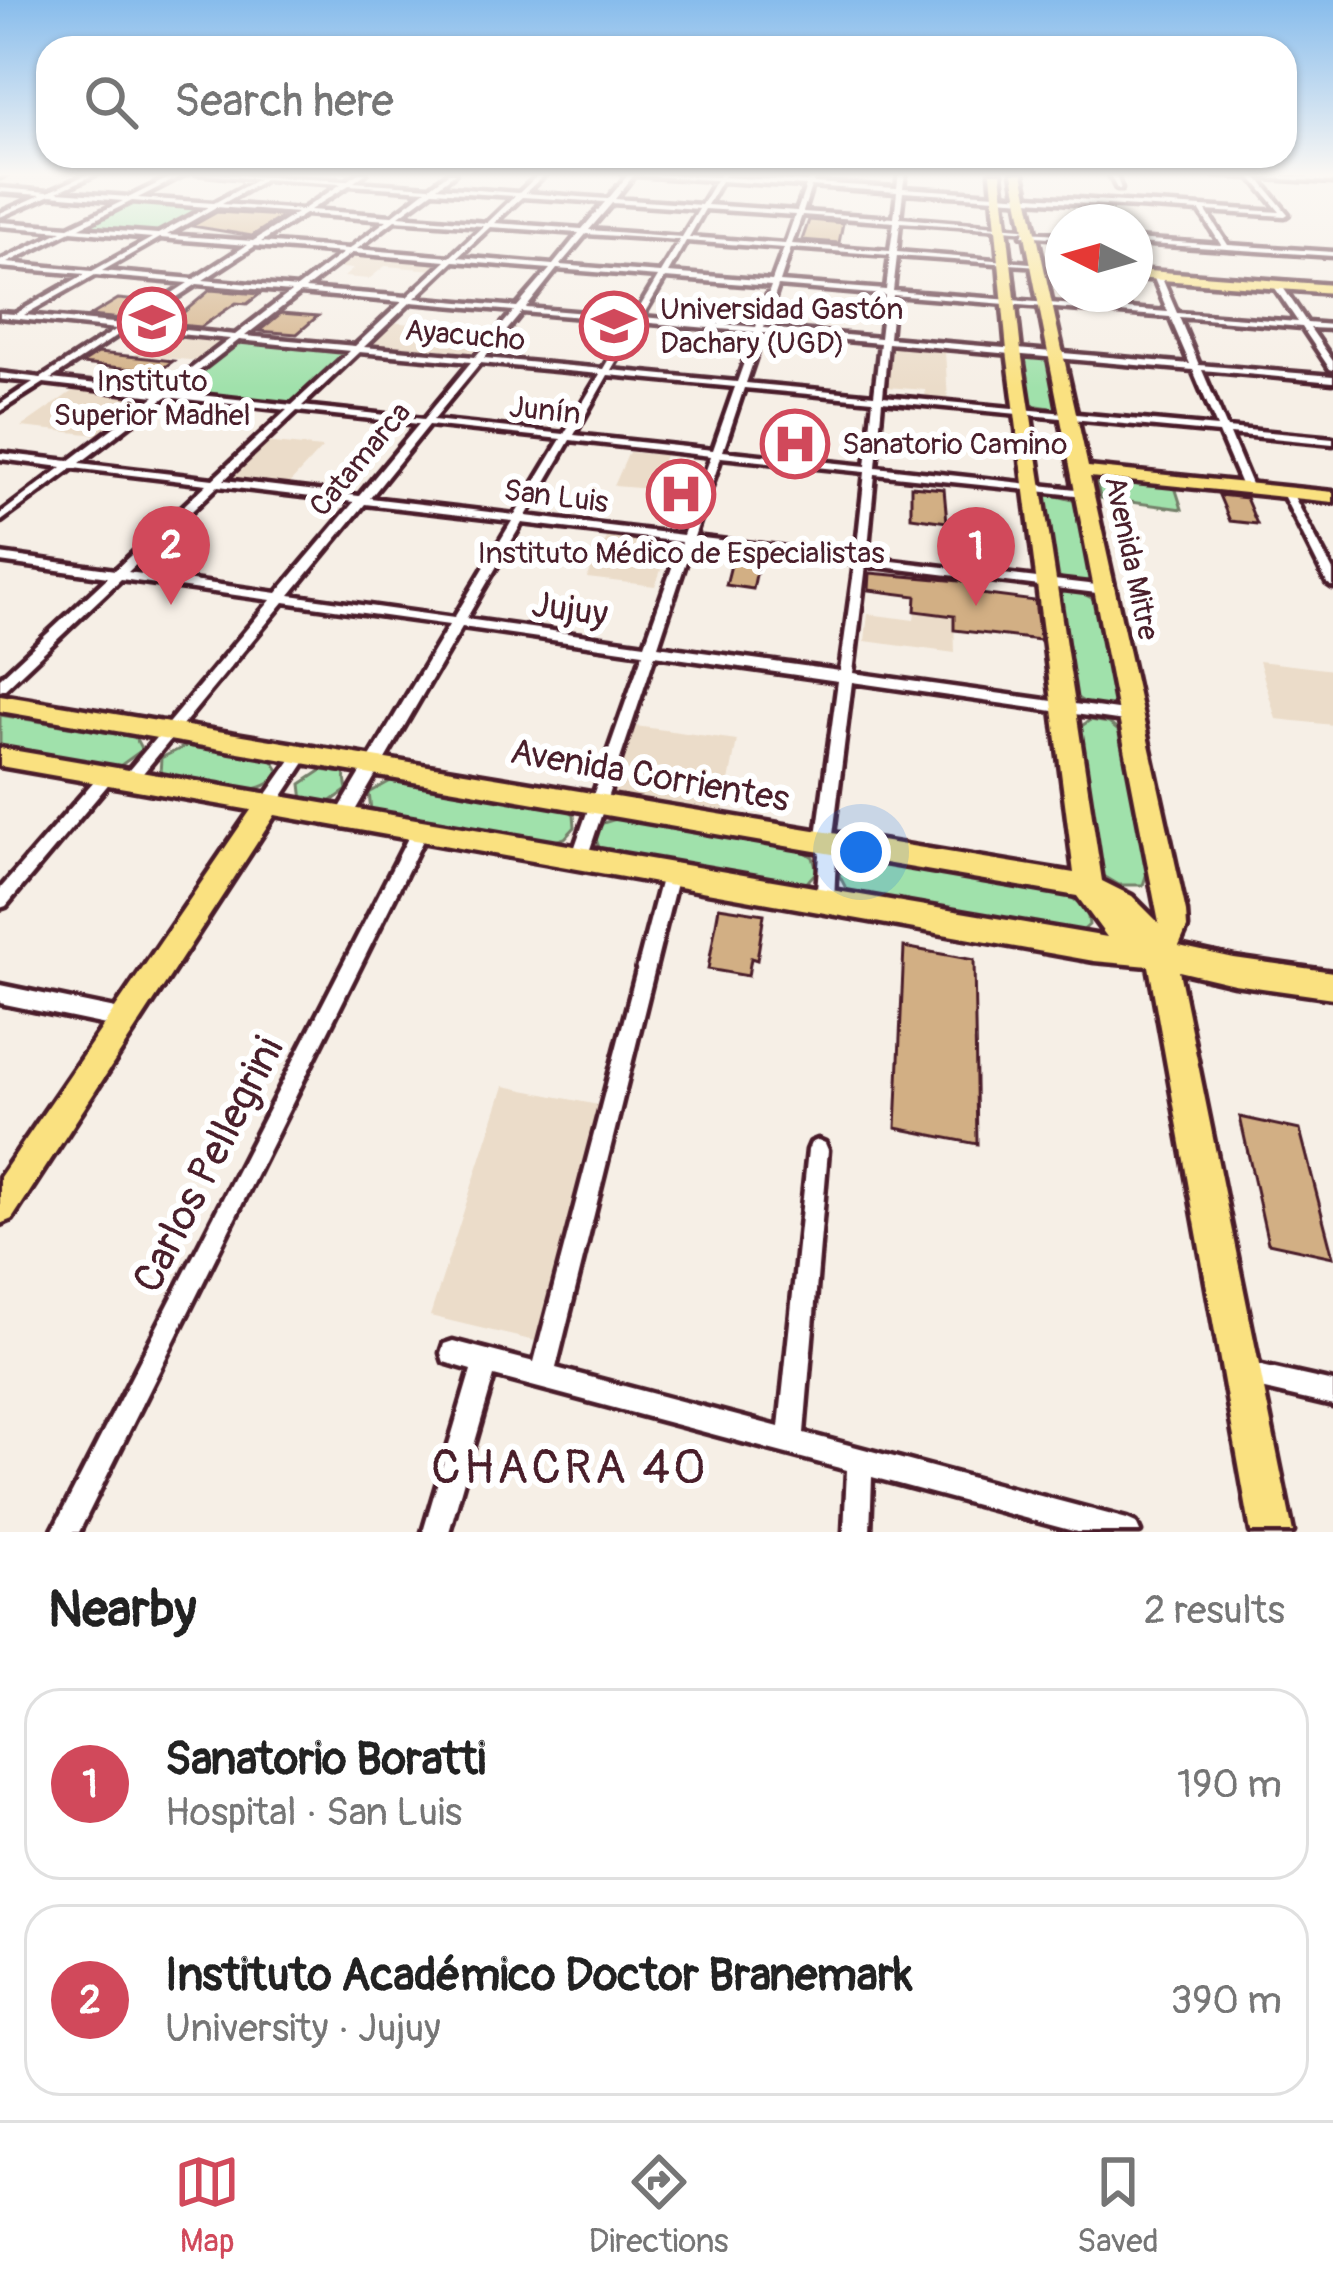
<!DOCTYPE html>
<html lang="en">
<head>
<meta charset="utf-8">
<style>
	body { margin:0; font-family:Pangolin,sans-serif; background:#f2f2f2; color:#222 }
	.compass { position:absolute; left:1045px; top:204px; width:108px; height:108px; border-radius:50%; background:#fff; box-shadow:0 3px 9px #0004; rotate:275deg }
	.you { position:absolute; left:861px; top:852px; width:42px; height:42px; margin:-30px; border:9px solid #fff; border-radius:50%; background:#1a73e8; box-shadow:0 0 0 18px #1a73e833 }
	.badge { display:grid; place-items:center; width:78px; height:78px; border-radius:50%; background:#d1495b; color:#fff; font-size:39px; font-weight:700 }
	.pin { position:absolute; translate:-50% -99px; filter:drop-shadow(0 3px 6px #0008) }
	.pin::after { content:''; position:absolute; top:63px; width:42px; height:36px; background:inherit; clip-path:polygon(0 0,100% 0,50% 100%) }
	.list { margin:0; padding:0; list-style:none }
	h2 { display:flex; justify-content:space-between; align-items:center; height:156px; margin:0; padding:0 48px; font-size:51px }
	h2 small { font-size:39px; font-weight:400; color:#767676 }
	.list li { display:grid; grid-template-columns:78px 1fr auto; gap:36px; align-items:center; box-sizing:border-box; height:192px; margin:0 24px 24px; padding:0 24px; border:3px solid #e0e0e0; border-radius:36px }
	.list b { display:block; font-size:45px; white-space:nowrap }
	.list p { margin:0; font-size:39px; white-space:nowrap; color:#767676 }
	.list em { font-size:39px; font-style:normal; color:#767676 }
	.icon { flex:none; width:66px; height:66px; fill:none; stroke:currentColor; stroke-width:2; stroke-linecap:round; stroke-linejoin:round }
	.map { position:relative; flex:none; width:1333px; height:1532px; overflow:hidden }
	.search { position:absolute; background:#fff; box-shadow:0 3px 9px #0004; left:36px; right:36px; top:36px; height:132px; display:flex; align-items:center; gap:30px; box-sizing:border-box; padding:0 42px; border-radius:36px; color:#767676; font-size:45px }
	.sheet { height:588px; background:#fff }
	nav { display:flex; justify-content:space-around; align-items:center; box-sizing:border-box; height:168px; border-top:3px solid #e0e0e0; background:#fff; font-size:33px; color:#767676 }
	nav a { display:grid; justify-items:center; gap:6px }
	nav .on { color:#d1495b }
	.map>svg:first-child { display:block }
	.built { fill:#ebdcc9 }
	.green { fill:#a0e1ab; stroke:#75806b; stroke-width:3 }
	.building { fill:#d2af84; stroke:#4a1f2b; stroke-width:3 }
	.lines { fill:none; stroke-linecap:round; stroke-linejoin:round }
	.street-casing { stroke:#4a1f2b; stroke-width:9 }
	.secondary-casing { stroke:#4a1f2b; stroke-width:9 }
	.primary-casing { stroke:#4a1f2b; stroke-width:9 }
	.street { fill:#fff; fill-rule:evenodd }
	.secondary { fill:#fff; fill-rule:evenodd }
	.primary { fill:#fae180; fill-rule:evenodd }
	.labels { text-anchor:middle; stroke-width:12; stroke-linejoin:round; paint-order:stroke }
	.far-poi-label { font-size:30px; fill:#4a1f2b; stroke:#fff; text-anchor:start }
	.far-street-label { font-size:30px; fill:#4a1f2b; stroke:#fff }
	.street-label { font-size:36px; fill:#4a1f2b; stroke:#fff }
	.near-street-label { font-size:42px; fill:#4a1f2b; stroke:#fff }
	.near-neighbourhood-label { font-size:48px; letter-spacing:3px; fill:#4a1f2b; stroke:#fff }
</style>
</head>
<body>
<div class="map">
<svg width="1333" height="1532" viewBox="0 0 1333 1532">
	<rect width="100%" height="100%" fill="#f6efe6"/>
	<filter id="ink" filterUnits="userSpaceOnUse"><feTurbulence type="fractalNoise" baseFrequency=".00833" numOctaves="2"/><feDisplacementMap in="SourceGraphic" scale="24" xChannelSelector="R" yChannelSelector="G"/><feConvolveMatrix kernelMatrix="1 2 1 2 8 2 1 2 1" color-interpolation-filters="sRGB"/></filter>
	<g filter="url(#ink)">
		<!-- built -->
		<path class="built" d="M353 252 447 259 435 270 385 266 369 279 344 277 353 269 333 267Z
			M390 322 496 332 475 356 365 345Z
			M163 335 228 341 201 361 134 355Z
			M891 346 945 351 948 401 926 399 925 390 887 387Z
			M74 390 148 398 98 435 21 427Z
			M265 442 322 448 288 485 227 478Z
			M629 452 665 455 651 489 614 486Z
			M608 536 671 544 655 586 587 578Z
			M915 611 954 616 955 653 865 641 868 614 914 620Z
			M1259 661 1333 670V725L1276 719Z
			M628 725 737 740 722 818 604 800Z
			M504 1086 598 1105 539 1342 430 1316Z"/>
		<!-- green -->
		<path class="green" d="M131 199 215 205 158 237 70 230Z
			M238 339 353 350 292 407 166 393Z
			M1036 356 1054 361 1062 410 1032 405 1024 359Z
			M1096 479 1175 487 1182 509 1100 498Z
			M1050 494 1080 502 1092 579C1079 585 1064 582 1053 572L1042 498Z
			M1065 591 1080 592 1099 602 1119 699 1110 707 1093 708 1071 694 1057 597Z
			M0 715 135 737 142 750 117 768 0 751Z
			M1090 720 1109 723 1122 734 1149 867 1143 885H1119L1097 872 1076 730Z
			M190 744 271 758 280 772C261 805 190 787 160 774L161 758Z
			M322 770 344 773 347 790 326 805 303 801 301 784Z
			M396 778 562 805 574 814 575 827 565 838 549 843 371 810 369 793Z
			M619 818 799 848 813 857 817 871 803 887 601 853 594 834 603 823Z
			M861 858 1064 892 1087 909 1089 925 1078 935 850 896 839 875 845 863Z"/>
		<!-- building -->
		<path class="building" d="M217 212 283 216 252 236 192 226Z
			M809 220 843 223 839 243 802 240Z
			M210 290 260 294 247 304 236 303 201 327 147 322 165 310 184 312Z
			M118 299 151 302 123 319 90 316Z
			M281 313 318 316 297 334 259 331Z
			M98 353 147 358 173 361 147 380 121 377 131 369 81 364Z
			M786 425 812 427 806 455 779 452Z
			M911 486 944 489 947 522 911 517Z
			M1219 495 1246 498 1257 524 1230 521Z
			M734 553 760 556 753 589 726 585Z
			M870 573 971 582 972 593 1035 601 1040 640 954 630V616L915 611 916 596 869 590Z
			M719 907 764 914 757 960 751 958 748 976 708 969Z
			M904 947 974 960 977 1144 896 1128Z
			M1240 1117 1300 1130 1333 1257 1268 1243Z"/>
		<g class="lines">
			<defs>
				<path id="street" d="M0 173H7L0 177Z
					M90 173H98L57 192 130 197 179 173H187L138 198 214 203 258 179 196 173 346 181 359 173H366L354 182 430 187 448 173H455L437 187 519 193 540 173H546L525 193 608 199 628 175 622 173 718 177 720 173H726L723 177 807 182 810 173H816L813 183 897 188 899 173H905L903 188 1280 212 1248 173H1254L1288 214 1285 216 1206 211 1228 245 1333 252V256L1135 243V239L1221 245 1200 211 903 192 900 218 1034 229 1031 231 900 222 897 252 1043 264 1039 266 897 256 893 291 1168 312 1153 276 1157 274 1161 276 1177 313 1298 322 1273 285 1280 283 1307 323 1333 325V329L1310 328 1333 361V370L1330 369 1302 327 1179 317 1199 365 1333 376V382L1202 370 1227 428 1333 438V444L1230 434 1253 489 1248 492 1243 489 1219 433 882 401 876 467 1085 490 1090 493 1085 496 875 474 867 558 1105 586 1111 590 1105 594 866 565 853 673 1131 712 1138 717 1131 722 852 682 832 843 836 855 834 901 831 906 825 908 819 906 816 901 820 855 816 843 838 681 655 655 587 858 585 863 579 865 573 863 571 858 643 653 462 627 349 821H337L335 817 337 813 449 625 284 602 134 784H124L121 780 124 776 271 600 121 579 5 689 0 691V678L108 577 0 562V554L115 570 207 484 73 468 0 522V514L62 467 0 459V453L69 461 155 396 44 383 0 411V404L33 382 0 379V373L41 378 117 329 0 317V313L15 314 85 274 0 267V261L62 231 0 226V222L69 227 123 201 50 195 0 217V213L41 195 0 192V188L48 192ZM634 175 716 180 701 205 615 199ZM266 179 341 184 302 210 222 204ZM721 181 806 186 797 211 707 205ZM349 185 426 190 392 216 310 210ZM811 186 897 192 894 218 803 212ZM433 191 515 196 487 223 399 216ZM522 197 605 202 582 229 494 223ZM132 201 208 207 158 234 78 228ZM612 203 699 209 682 237 589 230ZM216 207 297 213 253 241 167 235ZM705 209 795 215 785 244 689 237ZM305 214 387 220 349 249 261 242ZM802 215 894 222 890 251 792 244ZM395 220 483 226 450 257 357 249ZM490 227 579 233 553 265 458 257ZM71 231 152 238 92 271 7 263ZM586 234 680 240 660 273 560 265ZM160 238 247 245 194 279 102 271ZM686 241 784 248 772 281 668 273ZM255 246 343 253 297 288 203 280ZM791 248 890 255 886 290 780 282ZM352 253 446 261 407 297 305 289ZM454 261 550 269 517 307 415 298ZM557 269 658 277 634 317 526 308ZM95 275 188 283 124 324 24 315ZM665 278 771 286 756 327 642 317ZM197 284 291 292 235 335 134 325ZM778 286 885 295 880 338 764 328ZM300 293 402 302 355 346 245 336ZM893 295 1170 317 1190 364 889 338ZM411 302 514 311 475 357 364 347ZM522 312 631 321 603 369 484 358ZM639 322 755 332 737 382 611 370ZM127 329 230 339 162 391 51 379ZM763 333 880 343 874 395 746 383ZM239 340 350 351 292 405 172 392ZM888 343 1193 370 1217 427 883 396ZM359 352 471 362 424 419 302 406ZM480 363 600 374 564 434 433 420ZM608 375 735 387 713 450 574 435ZM744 388 873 400 866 466 723 451ZM166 397 287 410 213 479 80 463ZM297 411 419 424 359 496 224 480ZM429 425 561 439 515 515 370 498ZM570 440 711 456 683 535 526 516ZM721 457 865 472 856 556 694 537ZM218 486 354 502 277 593 128 572ZM365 504 512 521 454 618 290 595ZM522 523 681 542 645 644 466 619ZM692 543 855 563 840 671 658 646Z
					M1109 173H1115L1121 189H1117Z
					M1024 232 1063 234V238L1022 235Z
					M1029 437 1074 442 1079 445 1074 448 1025 442V438Z
					M1287 490 1292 493 1333 571V587L1327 583 1282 493Z
					M303 749 310 754 308 758 275 808H263L261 804 263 800 298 750Z
					M106 771 111 773 114 777 111 781 6 906 0 908V889L101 773Z
					M420 824 426 826 428 830 79 1532H52L412 830 414 826Z
					M670 868 676 870 678 875 556 1368 779 1427 808 1150 811 1143 818 1140 825 1143 828 1150 804 1433 1127 1519 1136 1523 1140 1532H1077L872 1477 870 1532H844L847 1470 494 1376 449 1532H423L471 1370 444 1362 441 1353 444 1344 453 1341 534 1362 662 875 664 870Z
					M0 985 125 1011 132 1014 134 1020 132 1026 125 1029 0 1003Z
					M1244 1362 1333 1382V1406L1235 1383 1232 1374 1235 1365Z"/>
				<path id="secondary" d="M1210 173 1333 178V182L1214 175Z"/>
				<path id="primary" d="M991 173H1001L1021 351 1102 881 1132 896 1159 923 1013 173H1023L1088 467 1333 492V502L1090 477 1186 912 1187 928 1179 946 1234 958 1333 972V998L1234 984 1179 971 1293 1532H1251L1149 966 1094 961 275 815 12 1219 0 1224V1177L251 810 0 766V748L1107 937 1077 896 0 711V695L1074 873 1007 351Z
					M1135 270 1333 285V293L1135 278Z"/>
			</defs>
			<!-- street casing -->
			<use href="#street" class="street-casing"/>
			<!-- secondary casing -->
			<use href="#secondary" class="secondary-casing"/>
			<!-- primary casing -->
			<use href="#primary" class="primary-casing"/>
			<!-- street -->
			<use href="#street" class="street"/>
			<!-- secondary -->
			<use href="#secondary" class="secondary"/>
			<!-- primary -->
			<use href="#primary" class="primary"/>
		</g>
	</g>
	<!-- sky -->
	<linearGradient id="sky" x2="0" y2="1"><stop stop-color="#87bcec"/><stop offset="0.45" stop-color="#fbf8f4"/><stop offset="1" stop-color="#fbf8f4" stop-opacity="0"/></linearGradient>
	<rect width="1333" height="388" fill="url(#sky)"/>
	<!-- icons -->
	<defs>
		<symbol id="university-ring" viewBox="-11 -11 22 22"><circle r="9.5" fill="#fff" stroke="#d1495b" stroke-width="1.5"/><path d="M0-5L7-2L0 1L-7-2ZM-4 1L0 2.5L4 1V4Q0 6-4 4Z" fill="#d1495b"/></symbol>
		<symbol id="hospital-ring" viewBox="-11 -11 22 22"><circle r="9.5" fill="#fff" stroke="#d1495b" stroke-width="1.5"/><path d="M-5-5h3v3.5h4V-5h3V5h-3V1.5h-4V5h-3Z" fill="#d1495b"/></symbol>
	</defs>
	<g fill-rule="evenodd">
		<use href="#university-ring" x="114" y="284" width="76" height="76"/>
		<use href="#university-ring" x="576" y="288" width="76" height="76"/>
		<use href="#hospital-ring" x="757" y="406" width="76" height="76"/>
		<use href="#hospital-ring" x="643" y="456" width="76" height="76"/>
	</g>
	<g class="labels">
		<!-- far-poi labels -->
		<g class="far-poi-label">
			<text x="660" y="319">Universidad Gastón<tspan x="660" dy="34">Dachary (UGD)</tspan></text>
			<text x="152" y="391" text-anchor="middle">Instituto<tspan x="152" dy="34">Superior Madhel</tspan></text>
			<text x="842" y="454">Sanatorio Camino</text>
			<text x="681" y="563" text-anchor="middle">Instituto Médico de Especialistas</text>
		</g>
		<!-- far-street labels -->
		<g class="far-street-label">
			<text transform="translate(465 335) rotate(5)" y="10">Ayacucho</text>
			<text transform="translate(545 410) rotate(6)" y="10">Junín</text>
			<text transform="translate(360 459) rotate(-50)" y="10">Catamarca</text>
			<text transform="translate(556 496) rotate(7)" y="10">San Luis</text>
			<text transform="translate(1132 558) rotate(78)" y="10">Avenida Mitre</text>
		</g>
		<!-- street labels -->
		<g class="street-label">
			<text transform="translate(570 608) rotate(8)" y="13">Jujuy</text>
			<text transform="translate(650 774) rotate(10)" y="13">Avenida Corrientes</text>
		</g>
		<!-- near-street labels -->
		<g class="near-street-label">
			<text transform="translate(207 1164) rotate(-63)" y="15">Carlos Pellegrini</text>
		</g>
		<!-- near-neighbourhood labels -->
		<g class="near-neighbourhood-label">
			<text x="570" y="1483">CHACRA 40</text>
		</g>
	</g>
</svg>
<svg class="compass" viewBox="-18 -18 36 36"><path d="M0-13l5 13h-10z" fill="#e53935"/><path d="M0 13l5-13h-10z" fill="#767676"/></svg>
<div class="you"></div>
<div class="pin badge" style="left:976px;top:606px">1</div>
<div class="pin badge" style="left:171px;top:605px">2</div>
<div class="search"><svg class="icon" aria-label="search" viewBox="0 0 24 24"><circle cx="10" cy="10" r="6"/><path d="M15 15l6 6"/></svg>Search here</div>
</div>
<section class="sheet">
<h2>Nearby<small>2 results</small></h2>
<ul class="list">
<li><span class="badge">1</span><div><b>Sanatorio Boratti</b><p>Hospital · San Luis</p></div><em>190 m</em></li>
<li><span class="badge">2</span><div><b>Instituto Académico Doctor Branemark</b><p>University · Jujuy</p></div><em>390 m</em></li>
</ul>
</section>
<nav>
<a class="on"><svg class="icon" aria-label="map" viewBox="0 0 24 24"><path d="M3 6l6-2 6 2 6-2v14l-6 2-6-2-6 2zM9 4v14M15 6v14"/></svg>Map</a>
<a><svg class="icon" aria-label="directions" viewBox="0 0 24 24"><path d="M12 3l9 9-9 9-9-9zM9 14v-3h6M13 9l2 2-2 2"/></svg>Directions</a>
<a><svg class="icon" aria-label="saved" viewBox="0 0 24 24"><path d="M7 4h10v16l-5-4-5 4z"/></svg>Saved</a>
</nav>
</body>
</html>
